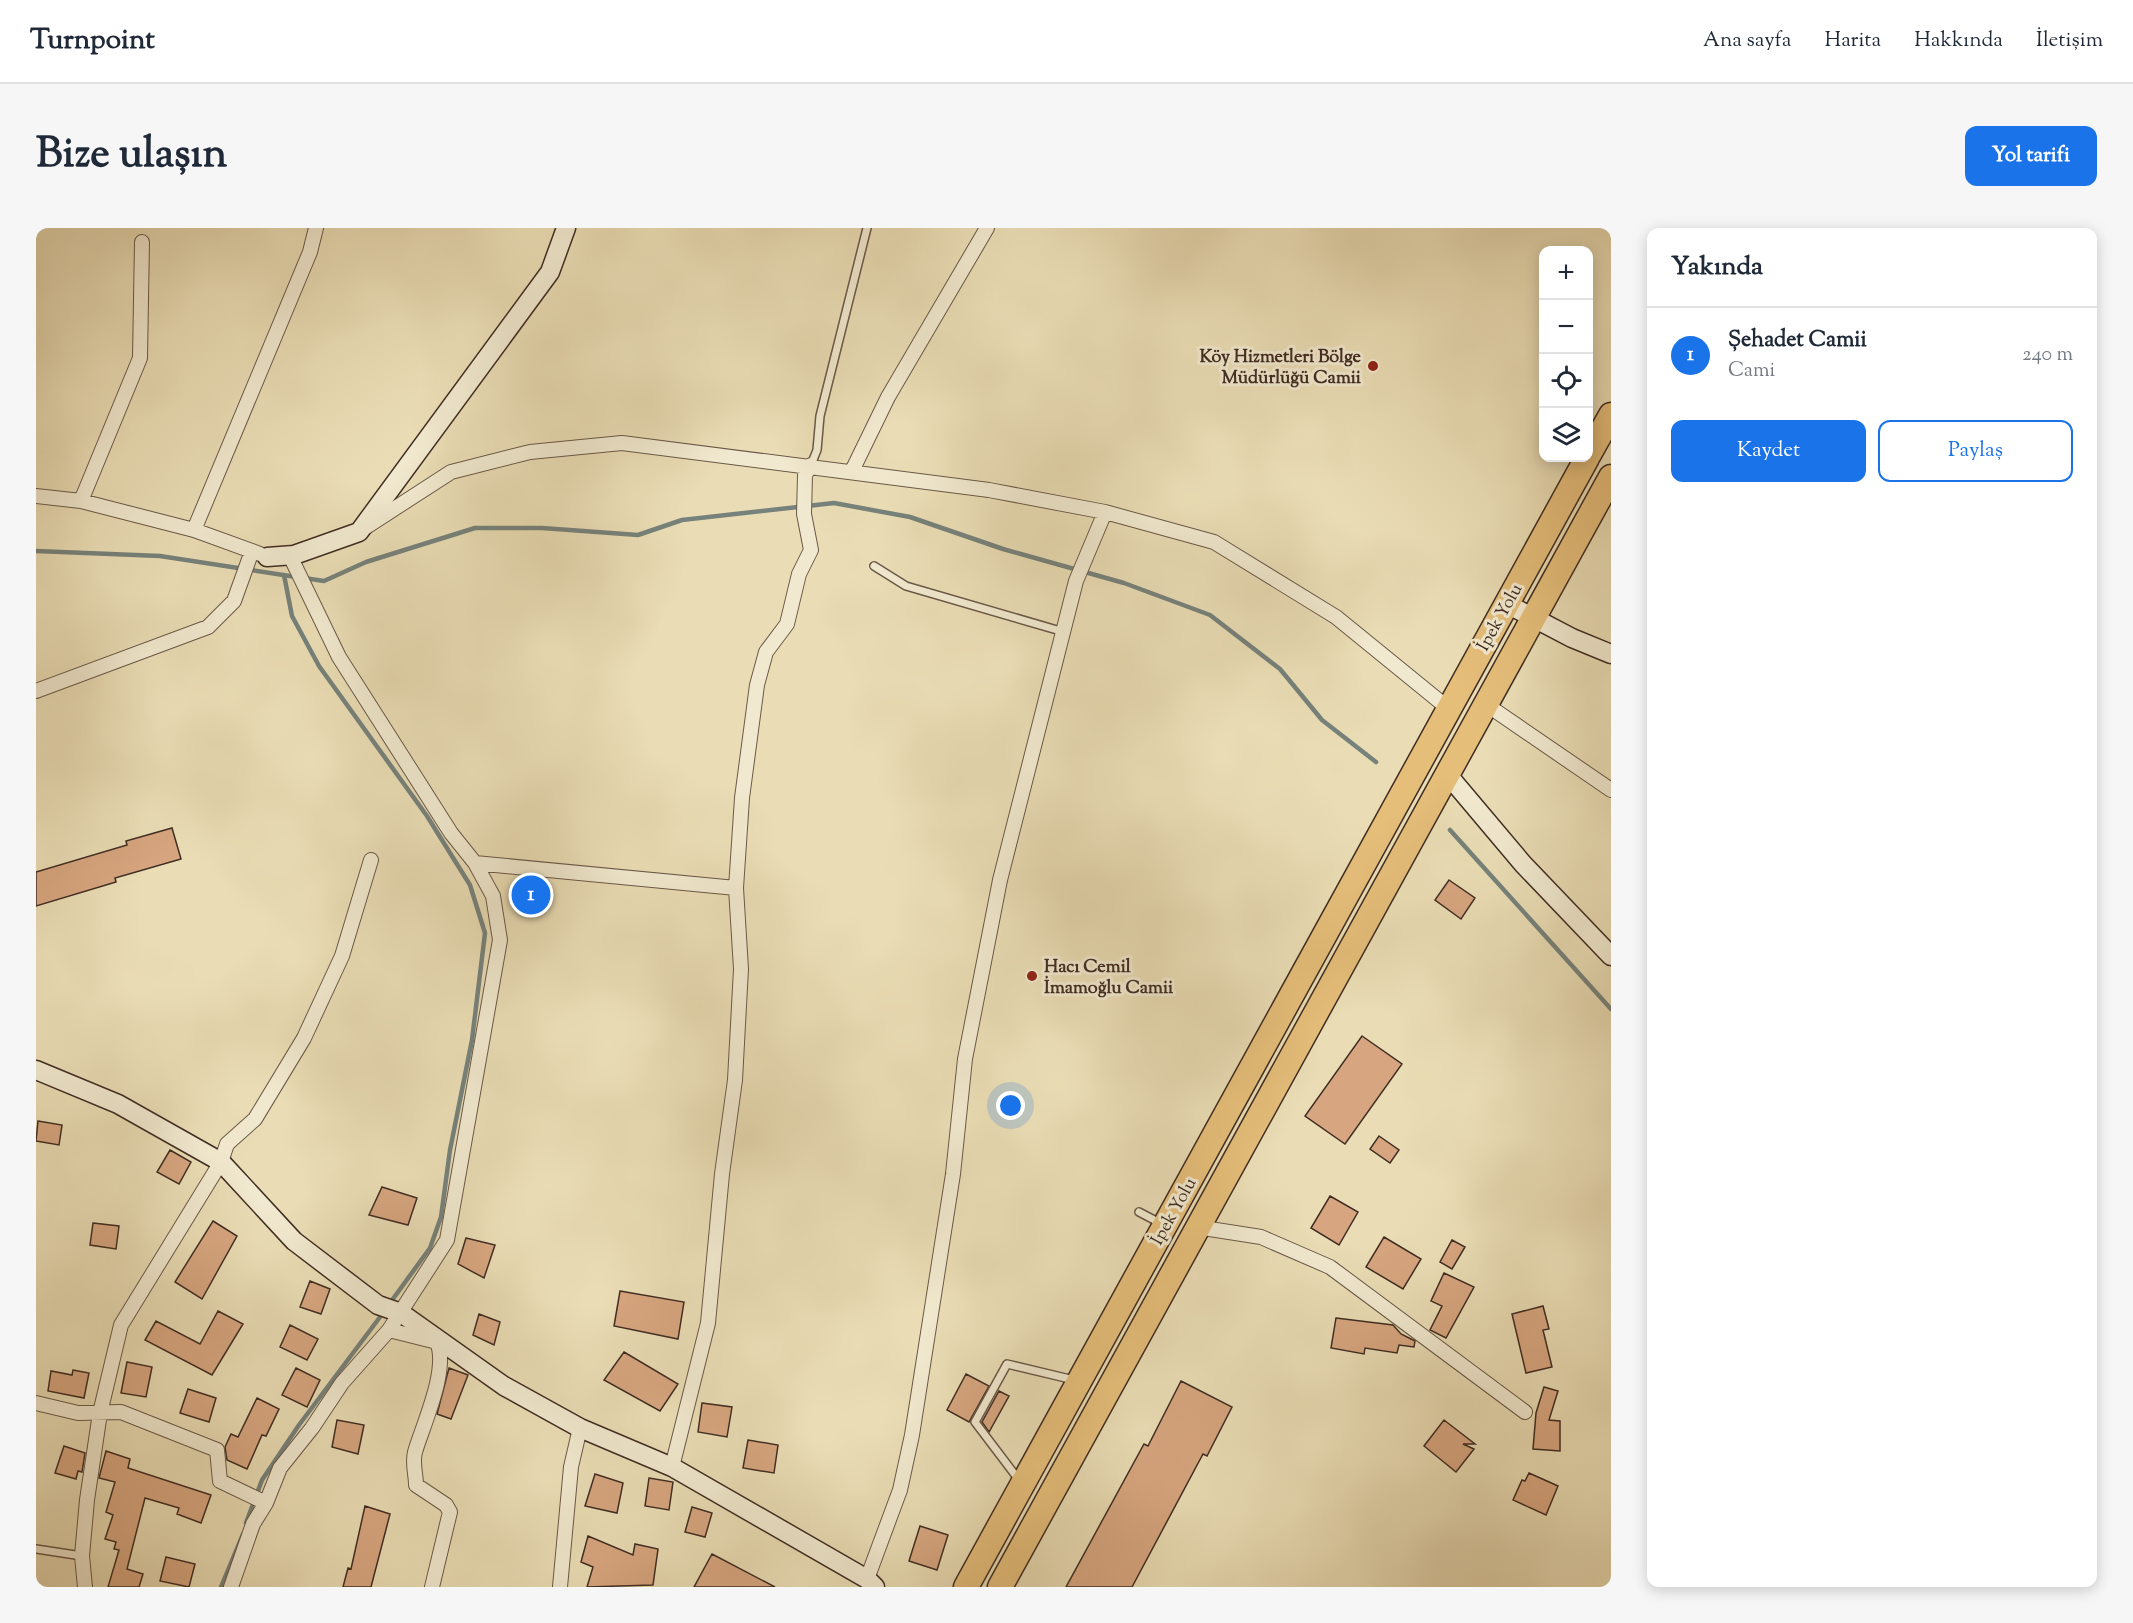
<!DOCTYPE html>
<html lang="tr">
<head>
<meta charset="utf-8">
<style>
	body { margin:0; font-family:"Sorts Mill Goudy",serif; background:#f6f6f7; color:#1f2937 }
	.controls { position:absolute; right:18px; top:18px; display:grid; overflow:hidden; border-radius:12px; box-shadow:0 3px 15px #0003 }
	.controls button { width:54px; height:54px; display:grid; place-items:center; padding:0; border:0; border-bottom:2px solid #e0e1e3; background:#fff; color:#1f2937; font:30px sans-serif }
	.you { position:absolute; left:975px; top:878px; width:21px; height:21px; margin:-15px; border:4px solid #fff; border-radius:50%; background:#1a73e8; box-shadow:0 0 0 9px #1a73e833 }
	.badge { display:grid; place-items:center; width:39px; height:39px; border-radius:50%; background:#1a73e8; color:#fff; font-size:20px; font-weight:700 }
	.pin { position:absolute; translate:-50% -50%; border:3px solid #fff; box-shadow:0 2px 6px #0006 }
	.list { margin:0; padding:0; list-style:none }
	h2 { display:flex; justify-content:space-between; align-items:center; height:78px; margin:0; padding:0 24px; font-size:26px }
	h2 small { font-size:20px; font-weight:400; color:#747a83 }
	.list li { display:grid; grid-template-columns:39px 1fr auto; gap:18px; align-items:center; box-sizing:border-box; height:96px; padding:0 24px; border-top:2px solid #e0e1e3 }
	.list b { display:block; font-size:22px; white-space:nowrap }
	.list p { margin:0; font-size:20px; white-space:nowrap; color:#747a83 }
	.list em { font-size:20px; font-style:normal; color:#747a83 }
	.actions { display:flex; gap:12px; padding:18px 24px }
	.actions a { flex:1; padding:14px 0; border:2px solid #1a73e8; border-radius:12px; text-align:center; font-size:21px; color:#1a73e8 }
	.actions .main { background:#1a73e8; color:#fff }
	.icon { flex:none; width:33px; height:33px; fill:none; stroke:currentColor; stroke-width:2; stroke-linecap:round; stroke-linejoin:round }
	.map { position:relative; flex:none; width:1575px; height:1359px; overflow:hidden; border-radius:12px }
	header { display:flex; align-items:center; gap:36px; box-sizing:border-box; height:84px; padding:0 30px; background:#fff; border-bottom:2px solid #e0e1e3 }
	header strong { font-size:28px }
	nav { display:flex; gap:33px; margin-inline-start:auto; font-size:21px }
	.intro { display:flex; align-items:center; justify-content:space-between; box-sizing:border-box; height:144px; padding:0 36px }
	h1 { margin:0; font-size:42px }
	.button { padding:15px 27px; border-radius:12px; background:#1a73e8; color:#fff; font-size:21px; font-weight:700 }
	main { display:flex; gap:36px; padding:0 36px }
	aside { flex:1; background:#fff; border-radius:12px; box-shadow:0 3px 15px #0003 }
	.map>svg:first-child { display:block }
	.lines { fill:none; stroke-linecap:round; stroke-linejoin:round }
	.stream { stroke:#76827b; stroke-width:4.5 }
	.building { fill:#d7a680; stroke:#402d23; stroke-width:1.5 }
	.lane-casing { stroke:#6a5948; stroke-width:10 }
	.street-casing { stroke:#6a5948; stroke-width:16 }
	.secondary-casing { stroke:#402d23; stroke-width:21 }
	.highway-casing { stroke:#402d23; stroke-width:27 }
	.lane { stroke:#f1e9cf; stroke-width:7 }
	.street { stroke:#f1e9cf; stroke-width:14 }
	.secondary { stroke:#f1e9cf; stroke-width:18 }
	.highway { stroke:#e5be7a; stroke-width:24 }
	.poi-dot { fill:#8f2418; stroke:#f1e9cf; stroke-width:2 }
	.labels { text-anchor:middle; stroke-width:6; stroke-linejoin:round; paint-order:stroke }
	.poi-label { font-size:18px; font-weight:bold; fill:#402d23; stroke:#f1e9cf; text-anchor:end }
	.street-label { font-size:18px; fill:#402d23; stroke:#f1e9cf }
</style>
</head>
<body>
<header>
<strong>Turnpoint</strong>
<nav><a>Ana sayfa</a><a>Harita</a><a>Hakkında</a><a>İletişim</a></nav>
</header>
<div class="intro"><h1>Bize ulaşın</h1><a class="button">Yol tarifi</a></div>
<main>
<div class="map">
<svg width="1575" height="1359" viewBox="0 0 1575 1359">
	<rect width="100%" height="100%" fill="#eaddb5"/>
	<filter id="stains"><feTurbulence type="fractalNoise" baseFrequency=".00333" numOctaves="4"/><feColorMatrix values="0 0 0 0 .2 0 0 0 0 .09 0 0 0 0 .02 0 0 0 .5 -.17"/></filter>
	<radialGradient id="worn" r=".72"><stop offset=".6" stop-color="#630" stop-opacity="0"/><stop offset="1" stop-color="#630" stop-opacity=".3"/></radialGradient>
	<g class="lines">
		<!-- stream -->
		<path class="stream" d="M0 323 124 328 260 349
			M248 347 256 388 283 438 391 588 434 657 449 705 436 812 414 922 405 989 394 1020 354 1075
			M268 350 288 353 330 334 439 300H506L602 307 646 292 798 275 874 289 967 321 1088 355 1174 387 1244 441 1286 492 1340 534
			M1414 602 1575 781
			M210 1295 226 1252 263 1197 347 1085
			M185 1359 207 1306"/>
	</g>
	<!-- building -->
	<path class="building" d="M136 600 145 631 79 650 80 654 0 678V644L91 617 90 613Z
		M1413 652 1439 670 1425 691 1399 672Z
		M1326 808 1366 836 1309 916 1269 888Z
		M2 893 26 897 23 917 0 913Z
		M1343 908 1363 922 1354 935 1334 921Z
		M134 922 155 934 143 956 121 944Z
		M346 959 381 970 372 997 333 987Z
		M1294 968 1322 984 1303 1017 1275 1000Z
		M177 993 201 1008 166 1071 139 1054Z
		M57 995 83 998 80 1021 54 1017Z
		M1348 1009 1385 1031 1367 1061 1330 1039Z
		M430 1010 459 1017 448 1050 422 1036Z
		M1416 1012 1429 1019 1416 1041 1404 1034Z
		M1408 1045 1438 1059 1410 1110 1394 1102 1406 1078 1395 1073Z
		M274 1053 294 1061 285 1086 264 1079Z
		M584 1063 648 1074 642 1111 578 1098Z
		M1507 1078 1513 1101 1507 1102 1516 1139 1490 1145 1476 1086Z
		M182 1083 207 1096 176 1147 109 1112 120 1093 164 1116Z
		M443 1086 464 1094 458 1117 437 1107Z
		M1300 1090 1357 1097 1365 1106 1379 1113 1378 1119 1363 1117 1361 1125 1329 1120 1328 1126 1295 1120Z
		M254 1097 282 1111 271 1132 244 1119Z
		M588 1124 642 1156 624 1183 568 1152Z
		M91 1134 116 1139 110 1169 85 1165Z
		M260 1140 284 1152 271 1179 246 1167Z
		M413 1140 432 1147 415 1191 401 1186Z
		M37 1142 53 1145 48 1170 12 1163 15 1143 36 1147Z
		M930 1146 953 1158 933 1194 911 1182Z
		M1145 1153 1196 1179 1171 1228 1167 1226 1096 1359H1030L1108 1216 1112 1218Z
		M1508 1159 1522 1163 1513 1192 1524 1193V1223L1497 1221 1500 1185Z
		M152 1161 180 1170 173 1194 144 1185Z
		M963 1163 973 1168 953 1204 946 1194Z
		M221 1170 243 1181 230 1208 226 1207 211 1241 191 1232 189 1219 195 1206 202 1209Z
		M666 1175 696 1179 691 1209 662 1204Z
		M301 1192 328 1197 322 1226 296 1219Z
		M1408 1192 1439 1216H1427L1438 1221 1420 1244 1388 1218Z
		M712 1212 742 1217 738 1245 707 1240Z
		M28 1218 49 1225 46 1244 42 1243 40 1251 19 1245Z
		M70 1223 94 1231 92 1240 175 1267 165 1295 141 1286 143 1280 109 1270 91 1341 107 1346 103 1359H72L83 1322 78 1321 80 1314 69 1311 77 1287 70 1284 79 1254 63 1250Z
		M1493 1245 1522 1258 1510 1287 1477 1272 1486 1252 1489 1253Z
		M559 1246 587 1255 581 1285 549 1278Z
		M613 1250 637 1254 633 1282 609 1278Z
		M329 1278 354 1286 335 1359H307L312 1340 315 1341Z
		M656 1279 676 1285 669 1309 649 1304Z
		M884 1298 912 1307 901 1342 873 1333Z
		M552 1308 597 1327 599 1316 622 1321 617 1357 551 1359 557 1339 545 1334Z
		M676 1326 739 1359H658Z
		M130 1329 159 1336 153 1359 124 1353Z"/>
	<g class="lines">
		<defs>
			<path id="lane" d="M775 237 781 222 784 188 831 0
				M838 338 870 358 1028 404
				M1103 984 1126 996
				M983 1252 939 1194 971 1136 1038 1152
				M0 1321 46 1328"/>
			<path id="street" d="M816 243 852 169 951 0
				M0 268 45 273 158 302 224 326
				M45 273 104 130 106 14
				M330 299 415 244 494 224 586 215 953 262 1069 284 1178 314 1300 389 1413 481
				M158 302 274 24 280 0
				M0 463 172 399 198 373 216 323
				M1451 477 1575 562
				M439 635 700 660 705 741 699 852 686 946 672 1095 636 1239
				M700 660 706 570 721 457 730 424 751 396 763 346 775 322 768 286 769 247 775 237
				M1161 999 1225 1009 1294 1039 1489 1184
				M353 1102 401 1114C413 1141 387 1197 379 1224 376 1235 380 1246 380 1257L410 1277 414 1284 396 1359
				M0 1175 42 1185 85 1184 181 1222 184 1253 230 1275
				M831 1351 864 1262 876 1207 917 946 929 831 964 652 1040 353 1069 284
				M49 1359 46 1328 51 1272 64 1185 85 1097 185 934 191 916 219 891 268 810 306 728 335 632
				M195 1359 217 1296 230 1275 244 1240 276 1200 306 1155 353 1102 411 1012 464 712 457 668 439 635 415 605 303 429 257 334 258 327
				M524 1359 535 1239 544 1200"/>
			<path id="secondary" d="M231 329 258 327 323 304 514 44 530 0
				M1471 376 1536 410 1575 426
				M1412 547 1487 636 1575 728
				M0 842 82 876 185 934 258 1013 342 1077 365 1085 468 1158 544 1200 636 1239 831 1351 839 1359"/>
			<path id="highway" d="M1552 228 1575 187
				M930 1359 1551 230
				M964 1359 1575 249"/>
		</defs>
		<!-- lane casing -->
		<use href="#lane" class="lane-casing"/>
		<!-- street casing -->
		<use href="#street" class="street-casing"/>
		<!-- secondary casing -->
		<use href="#secondary" class="secondary-casing"/>
		<!-- highway casing -->
		<use href="#highway" class="highway-casing"/>
		<!-- lane -->
		<use href="#lane" class="lane"/>
		<!-- street -->
		<use href="#street" class="street"/>
		<!-- secondary -->
		<use href="#secondary" class="secondary"/>
		<!-- highway -->
		<use href="#highway" class="highway"/>
	</g>
	<!-- markers -->
	<g class="poi-dot">
		<circle cx="1337" cy="138" r="6"/>
		<circle cx="996" cy="748" r="6"/>
	</g>
	<g class="labels">
		<!-- poi labels -->
		<g class="poi-label">
			<text x="1325" y="134">Köy Hizmetleri Bölge<tspan x="1325" dy="21">Müdürlüğü Camii</tspan></text>
			<text x="1008" y="744" text-anchor="start">Hacı Cemil<tspan x="1008" dy="21">İmamoğlu Camii</tspan></text>
		</g>
		<!-- street labels -->
		<g class="street-label">
			<text transform="translate(1463 389) rotate(-61)" y="6">İpek Yolu</text>
			<text transform="translate(1137 983) rotate(-61)" y="6">İpek Yolu</text>
		</g>
	</g>
	<rect width="100%" height="100%" filter="url(#stains)"/>
	<rect width="100%" height="100%" fill="url(#worn)"/>
</svg>
<div class="controls">
<button>+</button>
<button>−</button>
<button><svg class="icon" aria-label="locate" viewBox="0 0 24 24"><circle cx="12" cy="12" r="6"/><path d="M12 2v4M12 18v4M2 12h4M18 12h4"/></svg></button>
<button><svg class="icon" aria-label="layers" viewBox="0 0 24 24"><path d="M12 4l9 5-9 5-9-5zM3 14l9 5 9-5"/></svg></button>
</div>
<div class="you"></div>
<div class="pin badge" style="left:495px;top:667px">1</div>
</div>
<aside>
<h2>Yakında<small></small></h2>
<ul class="list">
<li><span class="badge">1</span><div><b>Şehadet Camii</b><p>Cami</p></div><em>240 m</em></li>
</ul>
<div class="actions"><a class="main">Kaydet</a><a>Paylaş</a></div>
</aside>
</main>
</body>
</html>
